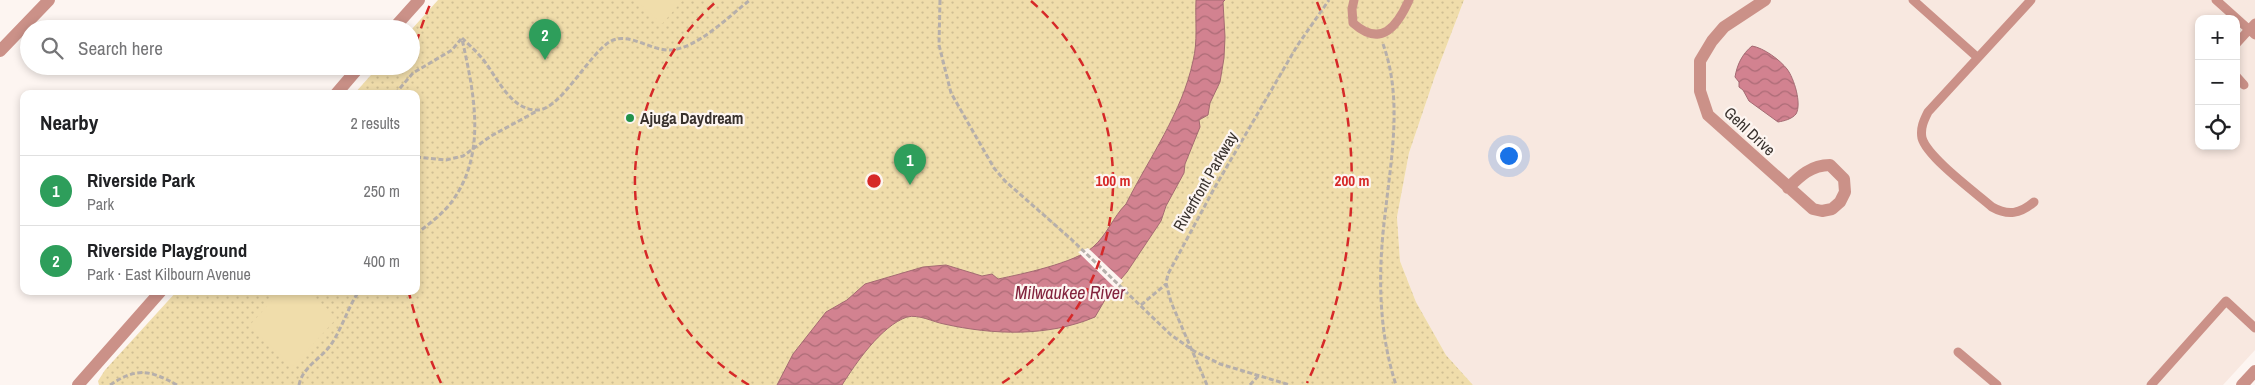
<!DOCTYPE html>
<html lang="en">
<head>
<meta charset="utf-8">
<style>
	body { margin:0; font-family:"Archivo Narrow",sans-serif; background:#f2f2f2; color:#202124 }
	.controls { position:absolute; right:15px; top:15px; display:grid; overflow:hidden; border-radius:10px; box-shadow:0 2px 8px #0003 }
	.controls button { width:45px; height:45px; display:grid; place-items:center; padding:0; border:0; border-bottom:1px solid #e0e0e0; background:#fff; color:#202124; font:25px sans-serif }
	.you { position:absolute; left:1508px; top:155px; width:18px; height:18px; margin:-12px; border:4px solid #fff; border-radius:50%; background:#1a73e8; box-shadow:0 0 0 8px #1a73e833 }
	.badge { display:grid; place-items:center; width:32px; height:32px; border-radius:50%; background:#22924b; color:#fff; font-size:16px; font-weight:700 }
	.pin { position:absolute; translate:-50% -41px; filter:drop-shadow(0 1px 2px #0008) }
	.pin::after { content:''; position:absolute; top:26px; width:18px; height:15px; background:inherit; clip-path:polygon(0 0,100% 0,50% 100%) }
	.list { margin:0; padding:0; list-style:none }
	h2 { display:flex; justify-content:space-between; align-items:center; height:65px; margin:0; padding:0 20px; font-size:21px }
	h2 small { font-size:16px; font-weight:400; color:#757577 }
	.list li { display:grid; grid-template-columns:32px 1fr auto; gap:15px; align-items:center; box-sizing:border-box; height:70px; padding:0 20px; border-top:1px solid #e0e0e0 }
	.list b { display:block; font-size:19px; white-space:nowrap }
	.list p { margin:0; font-size:16px; white-space:nowrap; color:#757577 }
	.list em { font-size:16px; font-style:normal; color:#757577 }
	.icon { flex:none; width:28px; height:28px; fill:none; stroke:currentColor; stroke-width:2; stroke-linecap:round; stroke-linejoin:round }
	.map { position:relative; flex:none; width:2255px; height:385px; overflow:hidden }
	.search { position:absolute; background:#fff; box-shadow:0 2px 8px #0003; left:20px; top:20px; width:400px; height:55px; display:flex; align-items:center; gap:12px; box-sizing:border-box; padding:0 18px; border-radius:28px; color:#757577; font-size:19px }
	.panel { position:absolute; background:#fff; box-shadow:0 2px 8px #0003; left:20px; top:90px; width:400px; height:205px; border-radius:10px }
	.map>svg:first-child { display:block }
	.built { fill:#f8e8e0; fill-rule:evenodd }
	.park { fill:url(#park-dots) }
	.pitch { fill:#f0ddab }
	.water { fill:url(#water-waves); stroke:#a46a72 }
	.pier { fill:#fdf5f1 }
	.lines { fill:none; stroke-linecap:round; stroke-linejoin:round }
	.path { stroke:#b6afab; stroke-width:3; stroke-dasharray:5 2.5; stroke-linecap:butt }
	.service { stroke:#cb9188; stroke-width:9 }
	.minor { stroke:#cb9188; stroke-width:12 }
	.ring { fill:none; stroke:#d62828; stroke-width:2.5; stroke-dasharray:9 6 }
	.poi-dot { fill:#22924b; stroke:#fdf5f1; stroke-width:2 }
	.labels { text-anchor:middle; stroke-width:4.5; stroke-linejoin:round; paint-order:stroke }
	.poi-label { font-size:16px; font-weight:bold; fill:#38312d; stroke:#fdf5f1; text-anchor:start }
	.street-label { font-size:16px; fill:#38312d; stroke:#fdf5f1 }
	.water-label { font-size:18px; font-style:italic; fill:#82223c; stroke:#fdf5f1 }
	.centre { fill:#d62828; stroke:#fdf5f1; stroke-width:2.5 }
	.ring-label { font-size:15px; text-anchor:middle; font-weight:bold; fill:#d62828; stroke:#fdf5f1; stroke-width:4.5; stroke-linejoin:round; paint-order:stroke }
</style>
</head>
<body>
<div class="map">
<svg width="2255" height="385" viewBox="0 0 2255 385">
	<defs>
		<pattern id="park-dots" width="8" height="8" patternUnits="userSpaceOnUse" patternTransform="scale(1.25)"><rect width="8" height="8" fill="#f0ddab"/><path d="M2 2h.1M6 6h.1" fill="none" stroke="#cfbe93" stroke-width="1.8" stroke-linecap="round"/></pattern>
		<pattern id="water-waves" width="16" height="10" patternUnits="userSpaceOnUse" patternTransform="scale(1.25)"><rect width="16" height="10" fill="#d28290"/><path d="M0 5q4-4 8 0t8 0" fill="none" stroke="#ab6b76"/></pattern>
	</defs>
	<rect width="100%" height="100%" fill="#fdf5f1"/>
	<!-- built -->
	<path class="built" d="M1464 0H2255V350L2223 385H1473L1446 355 1416 302 1400 261 1397 217 1409 153 1435 76ZM2199 19H2236V146H2199Z"/>
	<!-- park -->
	<path class="park" d="M438 0H1464L1435 76 1409 153 1397 217 1400 261 1416 302 1446 355 1473 385H99L98 381 105 370 177 291H416V94H354L379 66H411V30Z"/>
	<!-- pitch -->
	<path class="pitch" d="M636 0H683L662 24Z
		M281 291H308L337 318 293 366 249 326Z"/>
	<!-- water -->
	<path class="water" d="M1196 0H1225L1223 2 1225 37 1224 58 1220 82 1210 103 1208 115 1199 120 1200 127 1185 164 1184 173 1166 206 1161 221 1127 272 1109 293 1095 317C1048 337 993 335 944 324 933 322 919 314 907 317 881 326 856 363 842 385H777L793 354 826 312 847 300 865 284 923 267 946 265 982 276 992 274 998 279C1022 274 1075 263 1093 247 1107 235 1113 217 1126 204 1149 158 1182 113 1193 61 1198 41 1195 21 1196 0Z
		M1752 46C1764 48 1780 60 1787 69 1794 78 1802 104 1796 114 1792 119 1784 121 1778 122L1749 101 1743 90 1739 87V82L1735 77C1737 65 1742 54 1752 46Z"/>
	<!-- pier -->
	<path class="pier" d="M1088 248 1123 281 1116 289 1078 252Z"/>
	<g class="lines">
		<!-- path -->
		<path class="path" d="M940 0 939 45 951 93 994 168 1005 181 1071 239 1171 335 1194 351 1220 364 1290 385
			M462 38C468 44 475 50 481 57 496 74 509 110 537 110 560 111 590 52 611 41 630 32 651 51 670 50 697 49 729 16 750 0
			M1383 44C1403 99 1391 159 1385 215 1378 271 1378 330 1396 385
			M395 94 413 73 452 50 461 39
			M416 157 446 160 463 156 491 136 537 111
			M416 234C429 224 444 213 453 200 487 152 474 93 462 39
			M1141 305 1166 284
			M110 385C137 367 150 370 177 385
			M299 385C302 368 320 359 330 346 342 329 347 309 359 291
			M1207 385 1171 302 1166 283 1168 274 1215 187 1297 46 1329 0
			M1250 385 1259 375"/>
		<!-- service -->
		<path class="service" d="M1354 0 1352 9 1353 23C1381 48 1397 27 1409 0
			M1913 0 1977 57
			M2031 0 1928 112C1924 120 1920 128 1922 138 1927 157 1976 193 1992 207 2008 216 2020 214 2034 202
			M2216 0 2255 35
			M2236 44 2255 23
			M2236 76 2244 85
			M1958 352 1997 385
			M2151 385 2226 301 2255 328"/>
		<!-- minor -->
		<path class="minor" d="M1765 0 1724 27 1712 41 1700 61V91L1708 115 1813 209 1822 211 1832 209 1840 202 1845 192 1844 179 1830 165C1811 165 1800 176 1788 188
			M393 29 419 0
			M0 51 49 0
			M336 94 360 66
			M78 385 161 291
			M2242 385 2255 371"/>
	</g>
	<!-- distance rings -->
	<g class="ring">
		<path d="M749 385A239 239 0 0 1 717 1M1031 1A239 239 0 0 1 999 385"/>
		<path d="M441 383A478 478 0 0 1 409 293M412 57A478 478 0 0 1 431 2M1317 2A478 478 0 0 1 1307 383"/>
	</g>
	<!-- markers -->
	<circle class="poi-dot" cx="630" cy="118" r="5"/>
	<g class="labels">
		<!-- poi labels -->
		<g class="poi-label">
			<text x="640" y="124">Ajuga Daydream</text>
		</g>
		<!-- street labels -->
		<g class="street-label">
			<text transform="translate(1750 131) rotate(43)" y="6">Gehl Drive</text>
			<text transform="translate(1205 181) rotate(-60)" y="6">Riverfront Parkway</text>
		</g>
		<!-- water labels -->
		<g class="water-label">
			<text x="1070" y="299">Milwaukee River</text>
		</g>
	</g>
	<circle cx="874" cy="181" r="8" class="centre"/>
	<g class="ring-label">
		<text x="1113" y="186">100 m</text>
		<text x="1352" y="186">200 m</text>
	</g>
</svg>
<div class="controls">
<button>+</button>
<button>−</button>
<button><svg class="icon" aria-label="locate" viewBox="0 0 24 24"><circle cx="12" cy="12" r="6"/><path d="M12 2v4M12 18v4M2 12h4M18 12h4"/></svg></button>
</div>
<div class="you"></div>
<div class="pin badge" style="left:910px;top:185px;background:#2e9e5b">1</div>
<div class="pin badge" style="left:545px;top:60px;background:#2e9e5b">2</div>
<div class="search"><svg class="icon" aria-label="search" viewBox="0 0 24 24"><circle cx="10" cy="10" r="6"/><path d="M15 15l6 6"/></svg>Search here</div>
<section class="panel">
<h2>Nearby<small>2 results</small></h2>
<ul class="list">
<li><span class="badge" style="background:#2e9e5b">1</span><div><b>Riverside Park</b><p>Park</p></div><em>250 m</em></li>
<li><span class="badge" style="background:#2e9e5b">2</span><div><b>Riverside Playground</b><p>Park · East Kilbourn Avenue</p></div><em>400 m</em></li>
</ul>
</section>
</div>
</body>
</html>
